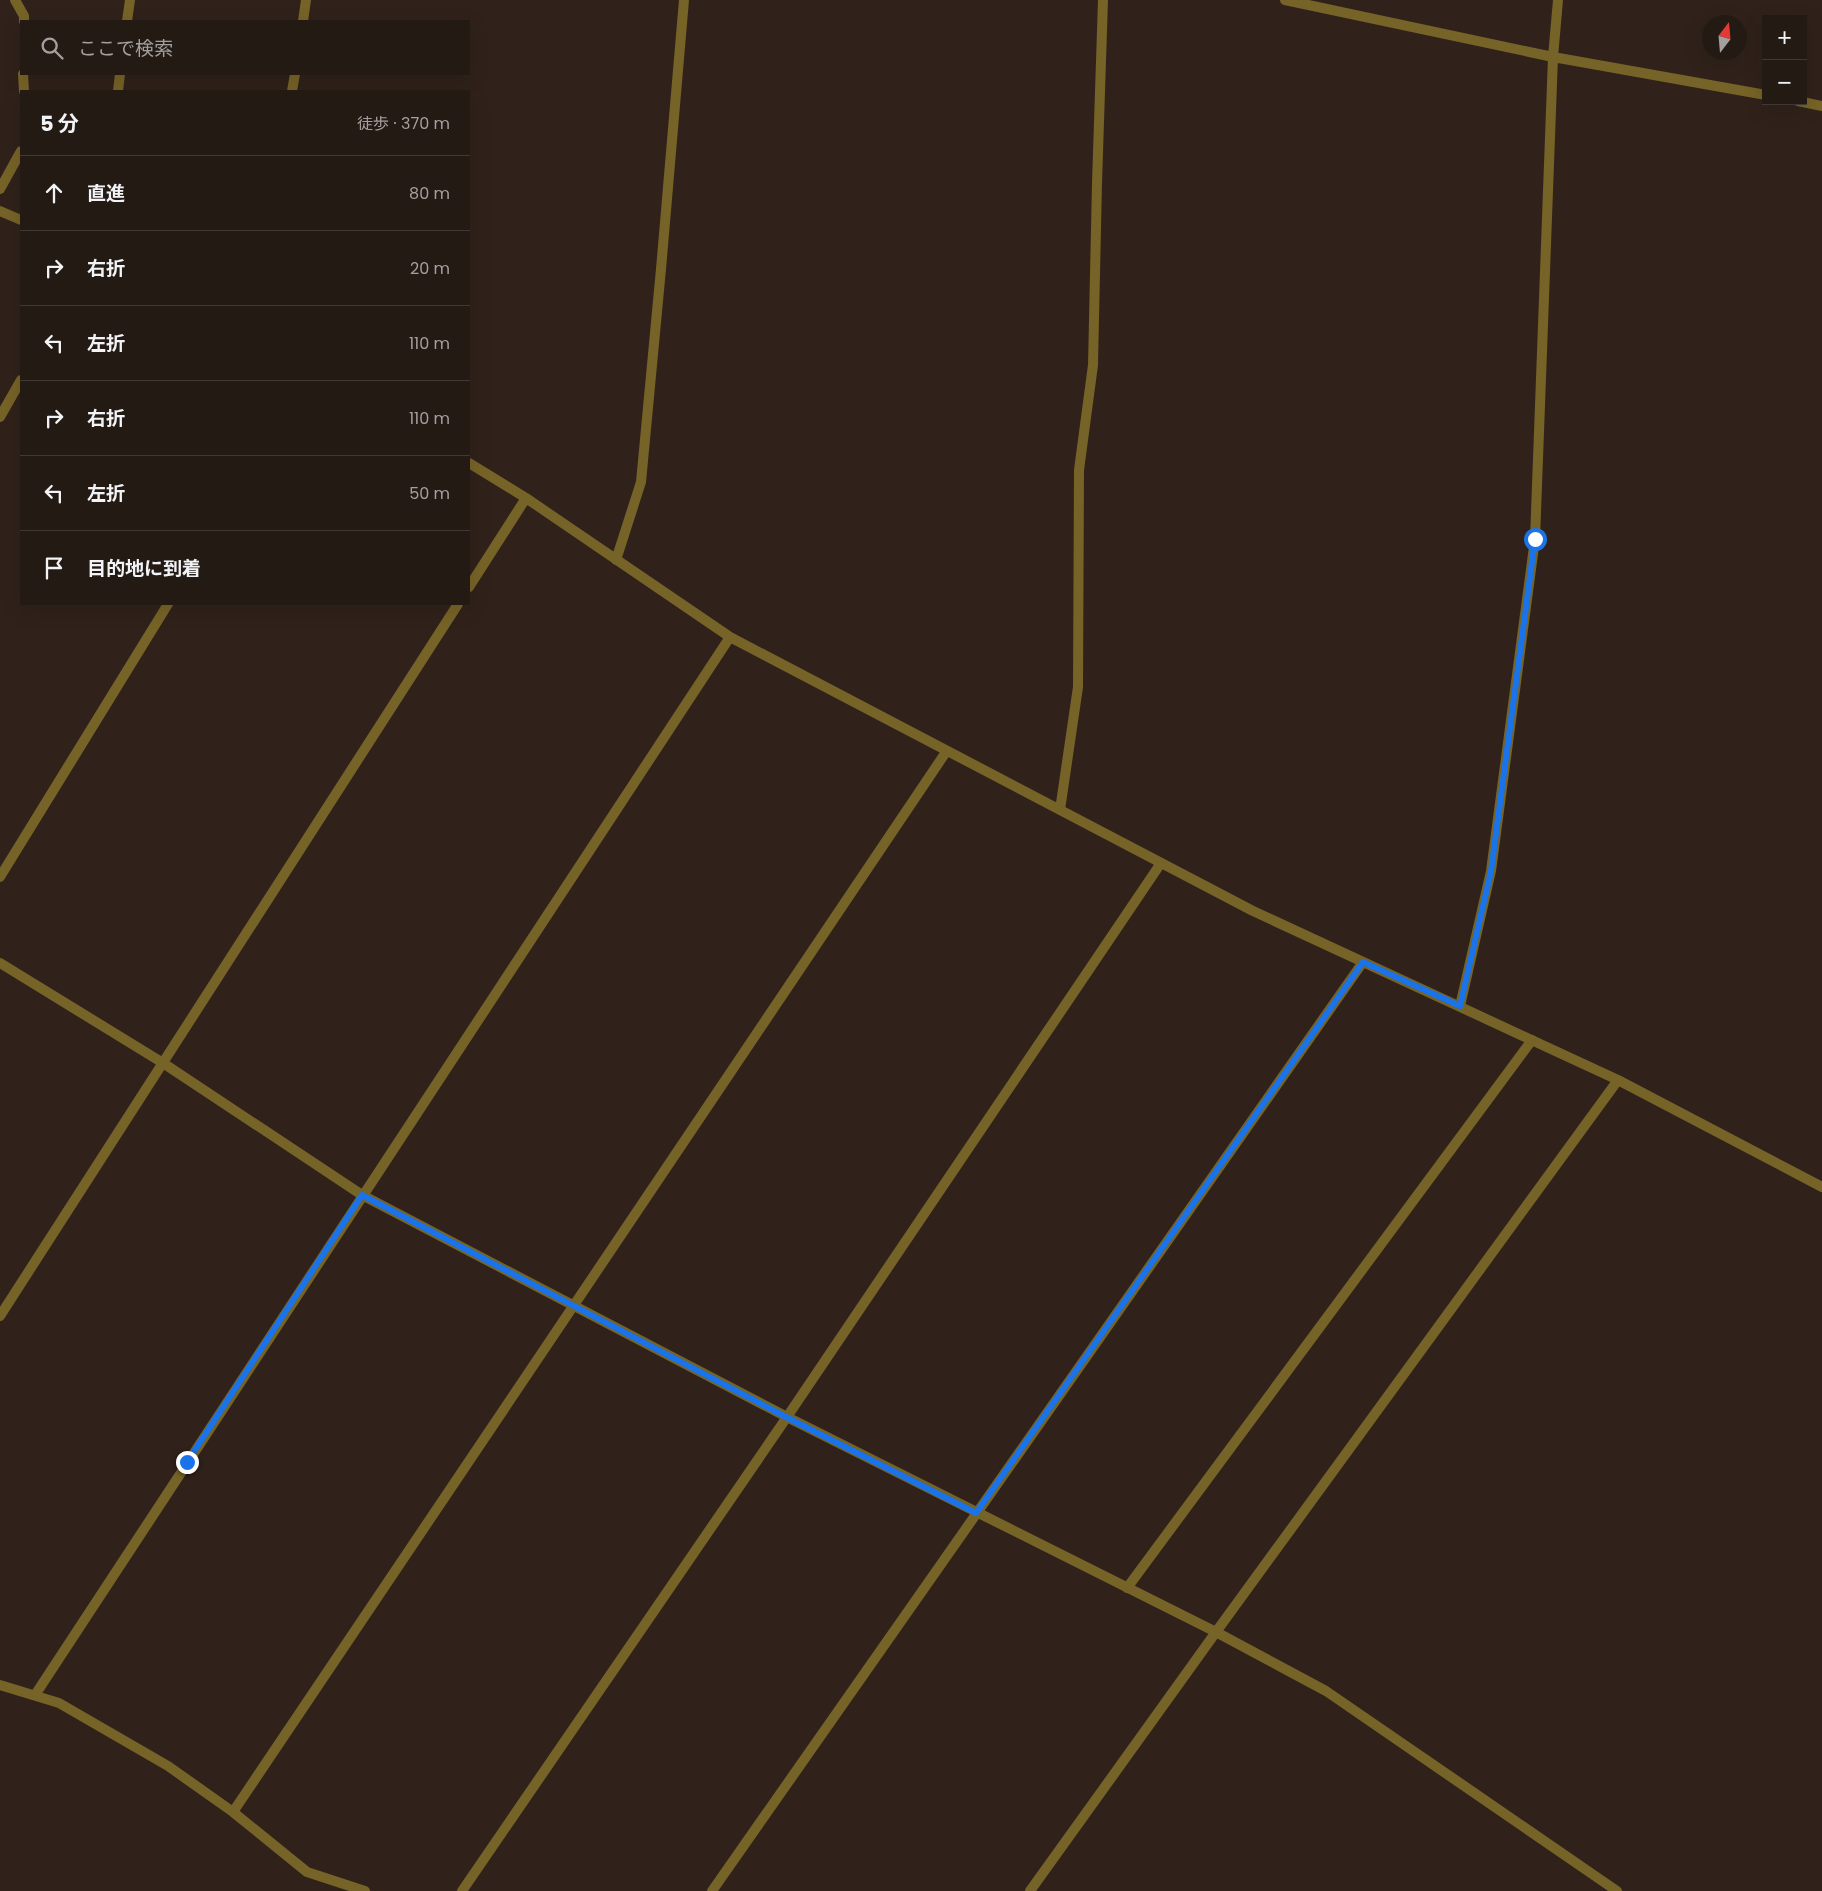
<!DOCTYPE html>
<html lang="ja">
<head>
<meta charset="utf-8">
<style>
	body { margin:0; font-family:Poppins,"Noto Sans JP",sans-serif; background:#302722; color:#f1f3f6 }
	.controls { position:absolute; right:15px; top:15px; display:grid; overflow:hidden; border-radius:0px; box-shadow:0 5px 20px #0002 }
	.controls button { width:45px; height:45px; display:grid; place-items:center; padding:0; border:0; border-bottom:1px solid #413834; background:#241a14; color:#f1f3f6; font:25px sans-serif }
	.compass { position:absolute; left:1702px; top:15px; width:45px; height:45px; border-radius:50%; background:#241a14; box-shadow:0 5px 20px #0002; rotate:16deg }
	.stop { position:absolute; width:15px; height:15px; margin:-11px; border:4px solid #1a73e8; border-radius:50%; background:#fff }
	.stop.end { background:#1a73e8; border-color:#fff; box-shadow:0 1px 5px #0008 }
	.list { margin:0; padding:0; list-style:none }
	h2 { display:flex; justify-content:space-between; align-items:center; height:65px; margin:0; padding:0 20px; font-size:21px }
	h2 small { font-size:16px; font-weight:400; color:#a3a1a0 }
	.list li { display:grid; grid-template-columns:32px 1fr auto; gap:15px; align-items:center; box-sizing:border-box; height:75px; padding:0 20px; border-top:1px solid #413834 }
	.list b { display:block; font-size:19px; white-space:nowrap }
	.list em { font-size:16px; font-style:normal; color:#a3a1a0 }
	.icon { flex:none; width:28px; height:28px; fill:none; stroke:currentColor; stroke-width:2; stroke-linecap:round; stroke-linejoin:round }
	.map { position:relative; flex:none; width:1822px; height:1891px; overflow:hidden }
	.search { position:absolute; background:#241a14; box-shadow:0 5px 20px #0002; left:20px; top:20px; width:450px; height:55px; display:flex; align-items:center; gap:12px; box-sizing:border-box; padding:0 18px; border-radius:0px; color:#a3a1a0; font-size:19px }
	.panel { position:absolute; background:#241a14; box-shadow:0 5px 20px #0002; left:20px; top:90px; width:450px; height:515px; border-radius:0px }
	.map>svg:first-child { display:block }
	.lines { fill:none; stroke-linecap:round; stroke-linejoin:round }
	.lane { stroke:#766327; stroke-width:10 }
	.street { stroke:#766327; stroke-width:10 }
	.route { stroke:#1a73e8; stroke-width:6 }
</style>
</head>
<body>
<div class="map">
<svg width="1822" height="1891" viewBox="0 0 1822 1891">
	<rect width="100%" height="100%" fill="#30221a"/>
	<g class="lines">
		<!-- lane -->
		<path class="lane" d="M1127 1588 1532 1040"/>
		<!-- street -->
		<path class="street" d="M15 0 24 16V21
			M1285 0 1553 57 1766 95
			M127 21 130 0
			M303 21 306 0
			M23 74 24 91
			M118 91 120 74
			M292 91 295 74
			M1798 101 1822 106
			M0 189 21 151
			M0 211 21 220
			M0 417 21 380
			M469 463 526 498 730 637 1253 911 1618 1080 1822 1187
			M616 560 641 482 661 269 684 0
			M469 587 526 498
			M1060 810 1078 687 1079 470 1093 365 1097 183 1103 0
			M0 877 168 604
			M0 963 163 1063 362 1195 787 1417 1216 1632 1326 1691 1617 1891
			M1460 1006 1491 871 1535 539 1553 57 1558 0
			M0 1316 458 604
			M0 1685 59 1703 168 1766 233 1812 307 1872 365 1891
			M35 1695 730 637
			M233 1812 946 752
			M462 1891 787 1417 1161 863
			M712 1891 1363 962
			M1030 1891 1216 1632 1618 1080"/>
	</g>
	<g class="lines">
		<!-- route -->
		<path class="route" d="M187 1462 362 1195 786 1417 976 1513 1363 962 1460 1006 1491 871 1535 539"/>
	</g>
</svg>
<div class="controls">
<button>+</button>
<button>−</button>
</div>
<svg class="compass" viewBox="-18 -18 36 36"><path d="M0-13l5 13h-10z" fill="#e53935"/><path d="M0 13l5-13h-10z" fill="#a3a1a0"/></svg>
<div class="stop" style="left:1535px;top:539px"></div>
<div class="stop end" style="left:187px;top:1462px"></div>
<div class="search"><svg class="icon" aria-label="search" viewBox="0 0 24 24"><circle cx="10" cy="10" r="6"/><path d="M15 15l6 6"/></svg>ここで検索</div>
<section class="panel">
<h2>5 分<small>徒歩 · 370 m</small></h2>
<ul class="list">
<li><svg class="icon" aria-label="ahead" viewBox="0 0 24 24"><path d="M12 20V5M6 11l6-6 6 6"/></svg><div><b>直進</b></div><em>80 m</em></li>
<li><svg class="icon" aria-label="right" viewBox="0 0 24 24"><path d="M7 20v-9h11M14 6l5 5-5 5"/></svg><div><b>右折</b></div><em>20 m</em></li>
<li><svg class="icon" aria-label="left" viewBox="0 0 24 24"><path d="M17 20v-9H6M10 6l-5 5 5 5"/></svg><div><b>左折</b></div><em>110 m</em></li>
<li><svg class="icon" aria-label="right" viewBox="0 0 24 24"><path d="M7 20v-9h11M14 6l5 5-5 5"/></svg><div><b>右折</b></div><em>110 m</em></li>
<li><svg class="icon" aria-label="left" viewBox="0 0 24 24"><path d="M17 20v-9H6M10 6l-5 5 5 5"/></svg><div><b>左折</b></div><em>50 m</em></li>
<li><svg class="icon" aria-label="arrive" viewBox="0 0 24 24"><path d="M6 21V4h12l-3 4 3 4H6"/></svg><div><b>目的地に到着</b></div></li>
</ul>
</section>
</div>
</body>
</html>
